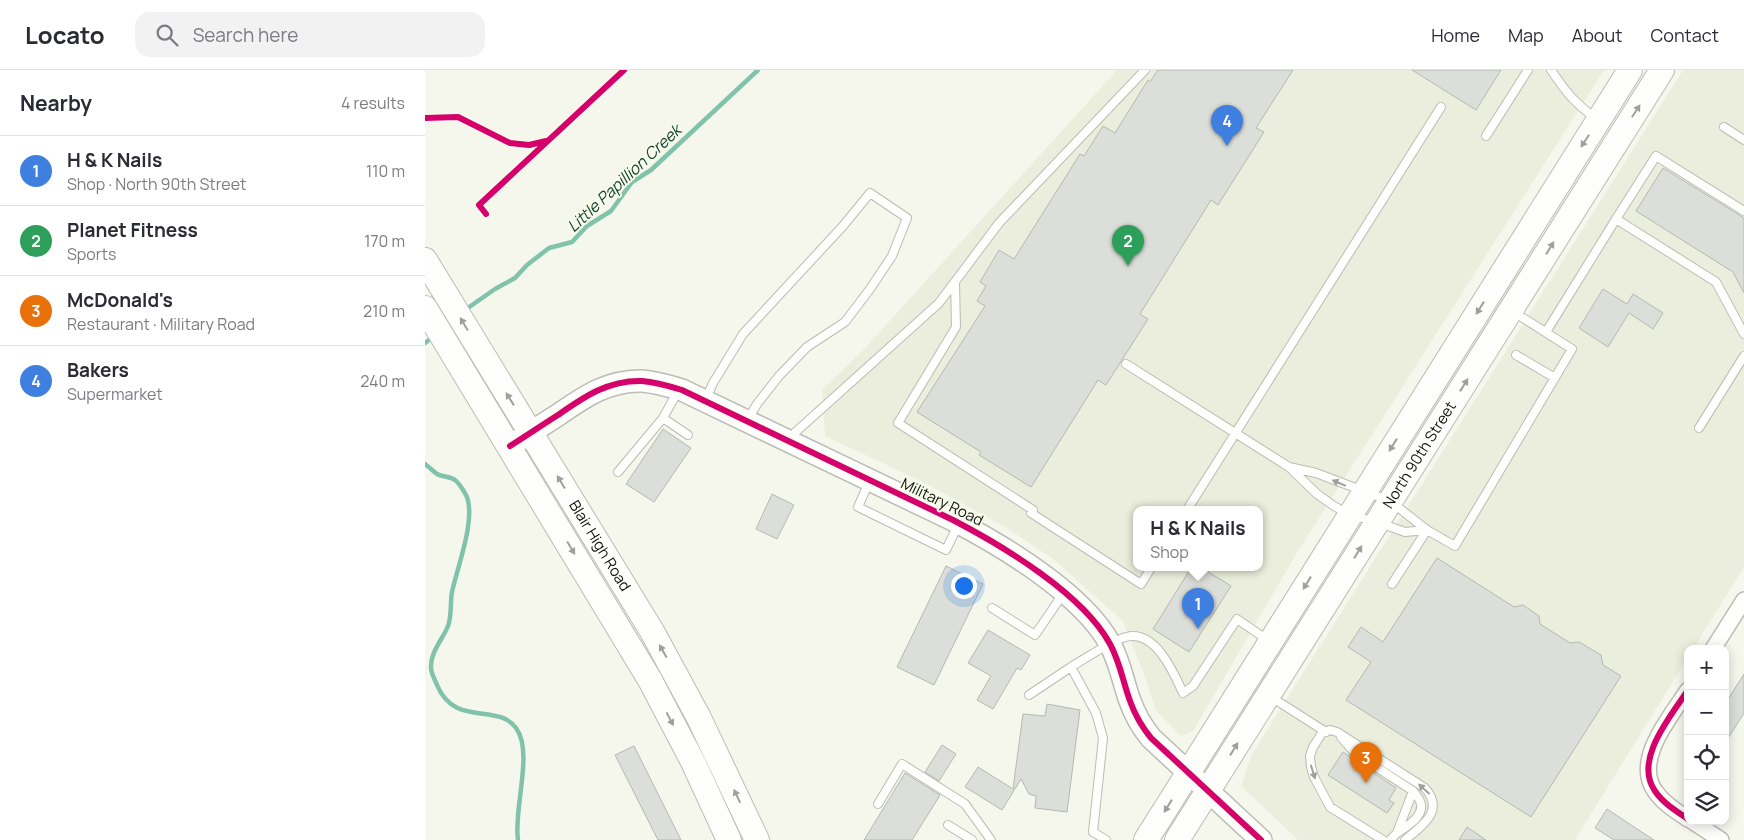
<!DOCTYPE html>
<html lang="en">
<head>
<meta charset="utf-8">
<style>
	body { margin:0; font-family:Manrope,sans-serif; background:#f2f2f3; color:#2b2b33 }
	.controls { position:absolute; right:15px; bottom:15px; display:grid; overflow:hidden; border-radius:10px; box-shadow:0 2px 12px #0003 }
	.controls button { width:45px; height:45px; display:grid; place-items:center; padding:0; border:0; border-bottom:1px solid #e1e1e2; background:#fff; color:#2b2b33; font:25px sans-serif }
	.you { position:absolute; left:538px; top:515px; width:18px; height:18px; margin:-12px; border:4px solid #fff; border-radius:50%; background:#1a73e8; box-shadow:0 0 0 8px #1a73e833 }
	.badge { display:grid; place-items:center; width:32px; height:32px; border-radius:50%; background:#d93025; color:#fff; font-size:16px; font-weight:700 }
	.pin { position:absolute; translate:-50% -41px; filter:drop-shadow(0 1px 2px #0008) }
	.pin::after { content:''; position:absolute; top:26px; width:18px; height:15px; background:inherit; clip-path:polygon(0 0,100% 0,50% 100%) }
	.popup { position:absolute; left:708px; top:436px; width:130px; height:65px; box-sizing:border-box; display:grid; place-content:center; border-radius:10px; background:#fff; filter:drop-shadow(0 1px 4px #0005); font-size:16px; white-space:nowrap; color:#7c7c81 }
	.popup b { font-size:19px; color:#2b2b33 }
	.popup::after { content:''; position:absolute; left:50%; top:100%; margin-left:-10px; border:10px solid transparent; border-top-color:#fff }
	.list { margin:0; padding:0; list-style:none }
	h2 { display:flex; justify-content:space-between; align-items:center; height:65px; margin:0; padding:0 20px; font-size:21px }
	h2 small { font-size:16px; font-weight:400; color:#7c7c81 }
	.list li { display:grid; grid-template-columns:32px 1fr auto; gap:15px; align-items:center; box-sizing:border-box; height:70px; padding:0 20px; border-top:1px solid #e1e1e2 }
	.list b { display:block; font-size:19px; white-space:nowrap }
	.list p { margin:0; font-size:16px; white-space:nowrap; color:#7c7c81 }
	.list em { font-size:16px; font-style:normal; color:#7c7c81 }
	.icon { flex:none; width:28px; height:28px; fill:none; stroke:currentColor; stroke-width:2; stroke-linecap:round; stroke-linejoin:round }
	.map { position:relative; flex:none; width:1319px; height:770px; overflow:hidden }
	header { display:flex; align-items:center; gap:30px; box-sizing:border-box; height:70px; padding:0 25px; background:#fff; border-bottom:1px solid #e1e1e2 }
	header strong { font-size:24px }
	nav { display:flex; gap:28px; margin-inline-start:auto; font-size:18px }
	.search { width:350px; height:45px; background:#f2f2f3; display:flex; align-items:center; gap:12px; box-sizing:border-box; padding:0 18px; border-radius:15px; color:#7c7c81; font-size:19px }
	main { display:flex }
	aside { flex:1; background:#fff }
	.map>svg:first-child { display:block }
	.built { fill:#ebeedc; fill-rule:evenodd }
	.lines { fill:none; stroke-linecap:round; stroke-linejoin:round }
	.stream { stroke:#80c3aa; stroke-width:4.5 }
	.building { fill:#dcdfd9; stroke:#b5b8b1 }
	.service-casing { stroke:#bbbcb4; stroke-width:10 }
	.minor-casing { stroke:#bbbcb4; stroke-width:18 }
	.secondary-casing { stroke:#bbbcb4; stroke-width:24 }
	.primary-casing { stroke:#bbbcb4; stroke-width:26 }
	.service { stroke:#fefefc; stroke-width:8 }
	.minor { stroke:#fefefc; stroke-width:15 }
	.secondary { stroke:#fefefc; stroke-width:21 }
	.primary { stroke:#fefefc; stroke-width:24 }
	.cycleway-casing { stroke:#f7fbe9; stroke-width:9 }
	.cycleway { stroke:#d6006c; stroke-width:6 }
	.oneway { fill:#9f9f9c }
	.labels { text-anchor:middle; stroke-width:4; stroke-linejoin:round; paint-order:stroke }
	.street-label { font-size:15px; fill:#10110b; stroke:#f7fbe9 }
	.water-label { font-size:16px; font-style:italic; fill:#174134; stroke:#f7fbe9 }
</style>
</head>
<body>
<header>
<strong>Locato</strong>
<div class="search"><svg class="icon" aria-label="search" viewBox="0 0 24 24"><circle cx="10" cy="10" r="6"/><path d="M15 15l6 6"/></svg>Search here</div>
<nav><a>Home</a><a>Map</a><a>About</a><a>Contact</a></nav>
</header>
<main>
<aside>
<h2>Nearby<small>4 results</small></h2>
<ul class="list">
<li><span class="badge" style="background:#3f7fe0">1</span><div><b>H &amp; K Nails</b><p>Shop · North 90th Street</p></div><em>110 m</em></li>
<li><span class="badge" style="background:#2e9e5b">2</span><div><b>Planet Fitness</b><p>Sports</p></div><em>170 m</em></li>
<li><span class="badge" style="background:#e8710a">3</span><div><b>McDonald's</b><p>Restaurant · Military Road</p></div><em>210 m</em></li>
<li><span class="badge" style="background:#3f7fe0">4</span><div><b>Bakers</b><p>Supermarket</p></div><em>240 m</em></li>
</ul>
</aside>
<div class="map">
<svg width="1319" height="770" viewBox="0 0 1319 770">
	<rect width="100%" height="100%" fill="#f5f7ed"/>
	<!-- built -->
	<path class="built" d="M692 0H1179L870 486 768 661 756 666 731 641 717 599 698 551 628 489 585 460 502 414 400 366 397 320 441 277ZM712 440H834V498H712Z
		M1258 0H1319V497L1268 579H1263V587L1150 770H873L816 716 827 684Z"/>
	<g class="lines">
		<!-- stream -->
		<path class="stream" d="M40 240 70 219 90 208 102 195 124 178 147 172 162 156 186 141 207 112 226 100 333 0
			M0 273 9 266
			M0 394C4 397 8 401 12 404 17 407 25 406 30 410 33 412 39 421 41 425 52 447 32 498 27 522 25 532 27 546 23 556 18 569 5 582 6 598 6 603 10 610 12 615 30 658 72 632 91 658 109 682 88 740 93 770"/>
	</g>
	<!-- building -->
	<path class="building" d="M733 0H868L831 58 839 62 793 135 786 130 715 244 723 249 681 315 673 310 606 417 554 385 556 382 492 342 560 236 552 231 561 216 555 212 574 180 589 189 655 84 659 86 678 56 690 63 723 10 725 12Z
		M987 0H1076L1051 40Z
		M1238 98 1319 148V223L1308 202 1211 141Z
		M1178 219 1202 234 1208 224 1238 243 1228 259 1204 243 1183 277 1154 258Z
		M238 359 266 378 229 432 201 414Z
		M347 424 369 435 352 469 331 459Z
		M1012 488 1089 537 1098 535 1114 546 1115 554 1145 573 1154 572 1176 585 1178 595 1196 606 1106 747 921 630 946 592 923 577 936 557 958 572Z
		M521 496 558 514 509 615 472 597Z
		M766 498H777L806 516 764 582 728 559Z
		M563 560 605 585 596 600 592 598 568 639 552 630 566 606 543 593Z
		M1319 604V643L1300 673V634Z
		M622 634 655 640 642 742 610 738 611 726 604 724 596 709 577 740 540 717 553 697 588 719 598 644 620 646Z
		M517 675 531 684 514 711 500 702Z
		M209 676 256 770H233L190 685Z
		M918 682 971 718 964 730 969 733 962 743 903 705Z
		M480 703 515 725 512 730 487 770H439Z
		M1182 739 1209 757 1229 770H1189L1170 758Z
		M1042 757 1061 770H1034Z"/>
	<g class="lines">
		<defs>
			<path id="service" d="M1126 0C1141 22 1149 33 1172 49
				M1299 57 1319 70
				M1061 66 1103 0
				M1191 149 1231 86 1319 141
				M530 213 531 257 473 353 608 440
				M1121 262 1191 149 1291 212 1319 264
				M1091 285 1130 308
				M701 294 864 397
				M281 329 288 313 318 264 418 156 445 123 482 148 467 186 445 219 420 252 382 277 354 306 332 334 322 351
				M238 348 263 365
				M1274 358 1319 286
				M364 368 514 233 574 153 720 0
				M193 402 238 348 253 321
				M444 412 433 437 521 480 533 455
				M762 440 1016 37
				M606 443 716 514 726 498
				M1002 460 980 462 952 452 925 445 909 436 892 424 864 397 891 403 965 431 1002 460 1030 476 1147 279 1087 241
				M967 514 1002 460
				M567 538 610 565 638 524
				M604 625 646 597
				M846 627 901 662
				M916 667 930 683 988 721 972 763 965 770
				M453 734 477 694 540 734 566 770
				M523 755 547 770
				M972 763C982 756 1001 746 995 731 994 728 990 724 988 721
				M681 770 668 762 678 668 671 643 646 597C661 588 686 571 701 567 730 559 749 603 758 623L768 616 812 549 844 571
				M958 770 905 737 889 707 886 697 885 686 888 677 897 663 905 660 912 662 1000 718C1020 741 998 755 980 770"/>
			<path id="minor" d="M1288 579 1319 530
				M1263 620C1246 646 1208 690 1230 721 1238 733 1251 741 1263 749
				M1267 751 1296 770"/>
			<path id="secondary" d="M85 376C101 366 117 355 133 345 159 327 183 310 217 311 231 312 244 316 257 320L528 450C578 476 658 524 685 574 695 592 698 612 705 631 710 645 717 657 726 668L836 770"/>
			<g id="primary">
				<path id="s1" d="M0 190 228 563 274 648 332 770"/>
				<path d="M0 238 225 610 268 692 304 770"/>
				<path d="M721 770 1205 0"/>
				<path id="s2" d="M752 770 1237 0"/>
			</g>
		</defs>
		<!-- service casing -->
		<use href="#service" class="service-casing"/>
		<!-- minor casing -->
		<use href="#minor" class="minor-casing"/>
		<!-- secondary casing -->
		<use href="#secondary" class="secondary-casing"/>
		<!-- primary casing -->
		<use href="#primary" class="primary-casing"/>
		<!-- service -->
		<use href="#service" class="service"/>
		<!-- minor -->
		<use href="#minor" class="minor"/>
		<!-- secondary -->
		<use href="#secondary" class="secondary"/>
		<!-- primary -->
		<use href="#primary" class="primary"/>
		<defs>
			<path id="cycleway" d="M0 48 33 47 85 73 104 75 121 71
				M61 144 54 135 199 0
				M85 376C101 366 117 355 133 345 159 327 183 310 217 311 231 312 244 316 257 320L528 450C578 476 658 524 685 574 695 592 698 612 705 631 710 645 717 657 726 668L836 770
				M1263 620C1246 646 1208 690 1230 721 1238 733 1251 741 1263 749"/>
		</defs>
		<!-- cycleway casing -->
		<use href="#cycleway" class="cycleway-casing"/>
		<!-- cycleway -->
		<use href="#cycleway" class="cycleway"/>
	</g>
	<!-- one-way arrows -->
	<defs><path id="oneway-solid" d="M-6-.8H1V-3.2L6.5 0L1 3.2V.8H-6Z" transform="scale(1.25)"/></defs>
	<g class="oneway">
		<use href="#oneway-solid" transform="translate(1211 41) rotate(-57)"/>
		<use href="#oneway-solid" transform="translate(1160 71) rotate(123)"/>
		<use href="#oneway-solid" transform="translate(1125 178) rotate(-58)"/>
		<use href="#oneway-solid" transform="translate(1055 238) rotate(122)"/>
		<use href="#oneway-solid" transform="translate(39 254) rotate(-121)"/>
		<use href="#oneway-solid" transform="translate(1039 315) rotate(-58)"/>
		<use href="#oneway-solid" transform="translate(85 329) rotate(-122)"/>
		<use href="#oneway-solid" transform="translate(968 375) rotate(122)"/>
		<use href="#oneway-solid" transform="translate(136 412) rotate(-121)"/>
		<use href="#oneway-solid" transform="translate(914 413) rotate(-157)"/>
		<use href="#oneway-solid" transform="translate(146 478) rotate(59)"/>
		<use href="#oneway-solid" transform="translate(933 482) rotate(-58)"/>
		<use href="#oneway-solid" transform="translate(882 513) rotate(122)"/>
		<use href="#oneway-solid" transform="translate(238 581) rotate(-119)"/>
		<use href="#oneway-solid" transform="translate(245 649) rotate(62)"/>
		<use href="#oneway-solid" transform="translate(809 679) rotate(-58)"/>
		<use href="#oneway-solid" transform="translate(888 702) rotate(73)"/>
		<use href="#oneway-solid" transform="translate(999 719) rotate(-138)"/>
		<use href="#oneway-solid" transform="translate(312 726) rotate(-115)"/>
		<use href="#oneway-solid" transform="translate(743 736) rotate(122)"/>
	</g>
	<g class="labels">
		<!-- street labels -->
		<g class="street-label">
			<text dy="5" stroke="none"><textPath href="#s2" startOffset="455">North 90th Street</textPath></text>
			<text transform="translate(517 432) rotate(26)" y="5">Military Road</text>
			<text dy="5" stroke="none"><textPath href="#s1" startOffset="335">Blair High Road</textPath></text>
		</g>
		<!-- water labels -->
		<g class="water-label">
			<text transform="translate(199 108) rotate(-43)" y="6">Little Papillion Creek</text>
		</g>
	</g>
</svg>
<div class="controls">
<button>+</button>
<button>−</button>
<button><svg class="icon" aria-label="locate" viewBox="0 0 24 24"><circle cx="12" cy="12" r="6"/><path d="M12 2v4M12 18v4M2 12h4M18 12h4"/></svg></button>
<button><svg class="icon" aria-label="layers" viewBox="0 0 24 24"><path d="M12 4l9 5-9 5-9-5zM3 14l9 5 9-5"/></svg></button>
</div>
<div class="you"></div>
<div class="pin badge" style="left:773px;top:559px;background:#3f7fe0">1</div>
<div class="popup"><b>H &amp; K Nails</b>Shop</div>
<div class="pin badge" style="left:703px;top:196px;background:#2e9e5b">2</div>
<div class="pin badge" style="left:941px;top:713px;background:#e8710a">3</div>
<div class="pin badge" style="left:802px;top:76px;background:#3f7fe0">4</div>
</div>
</main>
</body>
</html>
